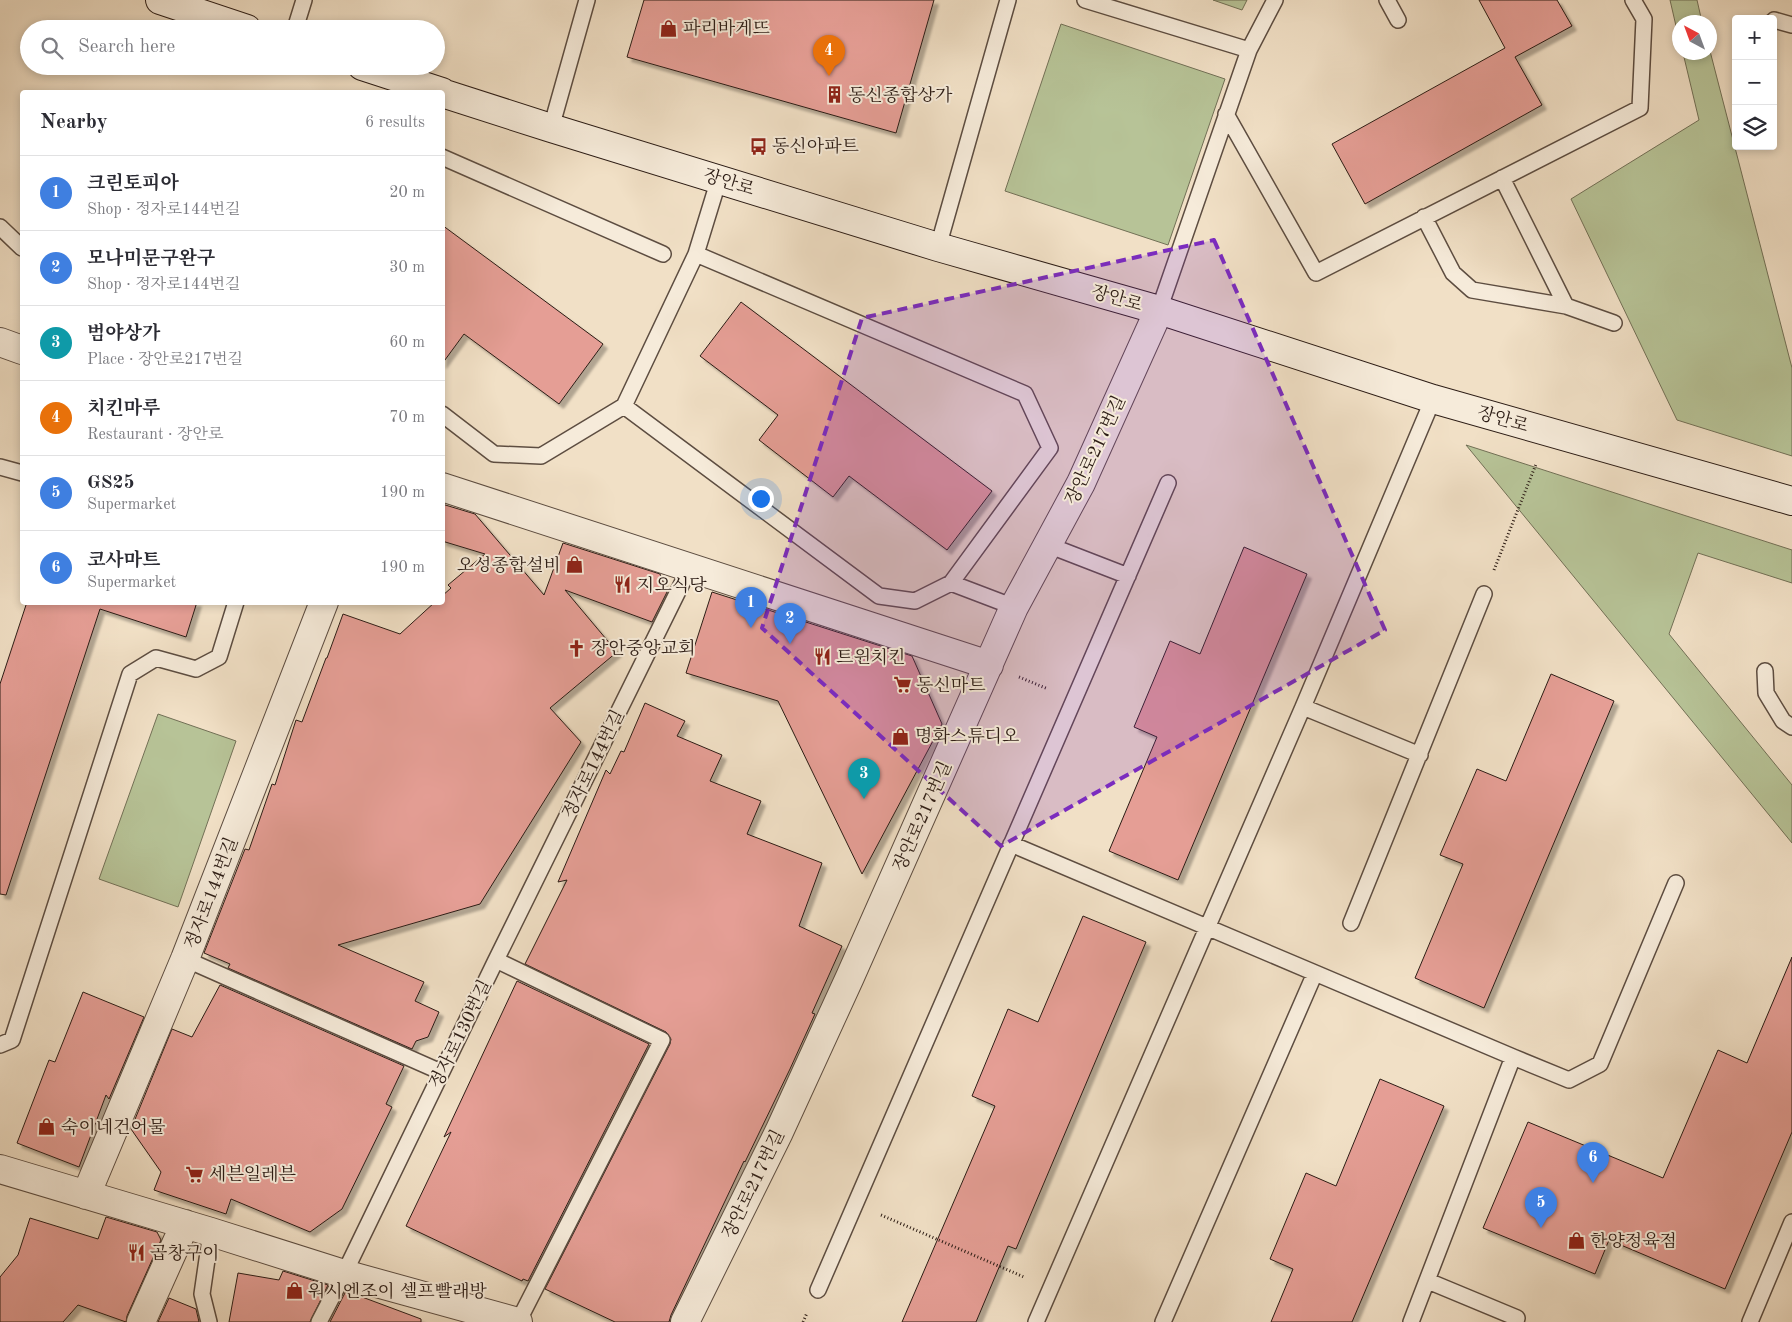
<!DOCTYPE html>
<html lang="en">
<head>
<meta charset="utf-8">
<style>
	body { margin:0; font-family:"Old Standard TT","Noto Serif KR",serif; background:#f7f7f7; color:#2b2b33 }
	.controls { position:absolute; right:15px; top:15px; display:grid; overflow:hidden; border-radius:5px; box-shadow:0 2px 8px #0003 }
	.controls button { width:45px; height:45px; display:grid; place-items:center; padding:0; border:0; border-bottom:1px solid #e1e1e2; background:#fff; color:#2b2b33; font:25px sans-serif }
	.compass { position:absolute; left:1672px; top:15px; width:45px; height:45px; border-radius:50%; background:#fff; box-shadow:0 2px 8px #0003; rotate:319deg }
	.you { position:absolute; left:760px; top:498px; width:18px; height:18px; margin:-12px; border:4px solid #fff; border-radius:50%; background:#1a73e8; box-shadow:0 0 0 8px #1a73e833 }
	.badge { display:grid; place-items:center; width:32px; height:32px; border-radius:50%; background:#0b8043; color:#fff; font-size:16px; font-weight:700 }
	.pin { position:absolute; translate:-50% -41px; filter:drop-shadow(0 1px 2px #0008) }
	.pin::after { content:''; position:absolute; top:26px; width:18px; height:15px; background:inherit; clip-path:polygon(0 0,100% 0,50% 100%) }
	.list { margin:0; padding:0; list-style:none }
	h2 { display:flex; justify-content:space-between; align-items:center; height:65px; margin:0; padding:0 20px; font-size:21px }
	h2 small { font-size:16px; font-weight:400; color:#7c7c81 }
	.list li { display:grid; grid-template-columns:32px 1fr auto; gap:15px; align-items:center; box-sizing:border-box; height:75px; padding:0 20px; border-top:1px solid #e1e1e2 }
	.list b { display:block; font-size:19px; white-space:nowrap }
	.list p { margin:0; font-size:16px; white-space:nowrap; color:#7c7c81 }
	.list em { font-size:16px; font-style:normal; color:#7c7c81 }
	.icon { flex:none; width:28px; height:28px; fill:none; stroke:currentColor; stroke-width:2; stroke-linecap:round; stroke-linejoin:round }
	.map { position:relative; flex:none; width:1792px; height:1322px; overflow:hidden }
	.search { position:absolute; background:#fff; box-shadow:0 2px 8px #0003; left:20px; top:20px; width:425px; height:55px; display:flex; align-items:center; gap:12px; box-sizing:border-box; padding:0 18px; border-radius:28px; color:#7c7c81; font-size:19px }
	.panel { position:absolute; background:#fff; box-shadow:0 2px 8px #0003; left:20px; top:90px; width:425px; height:515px; border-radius:5px }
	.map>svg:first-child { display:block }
	.green { fill:#b7c397; stroke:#727056 }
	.building { fill:#e59e95; stroke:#2c1c15; filter:url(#shadow) }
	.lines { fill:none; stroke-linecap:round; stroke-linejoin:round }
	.lane-casing { stroke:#5d4d41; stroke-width:18 }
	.street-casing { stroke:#5d4d41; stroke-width:30 }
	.secondary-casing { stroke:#2c1c15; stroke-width:30 }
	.path { stroke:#2c1c15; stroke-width:3; stroke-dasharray:1 2.5; stroke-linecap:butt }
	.lane { stroke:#f6ebda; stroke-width:15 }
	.street { stroke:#f6ebda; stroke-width:28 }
	.secondary { stroke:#f6ebda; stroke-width:28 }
	.marked { fill:#7b2cbf; fill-opacity:0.2; stroke:#7b2cbf; stroke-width:4; stroke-dasharray:10 6; stroke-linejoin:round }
	.labels { text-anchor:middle; stroke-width:4; stroke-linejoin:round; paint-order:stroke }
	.poi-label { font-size:18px; fill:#2c1c15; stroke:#f6ebda; text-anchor:start }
	.street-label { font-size:18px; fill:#2c1c15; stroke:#f6ebda }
</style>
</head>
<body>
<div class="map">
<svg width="1792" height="1322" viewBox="0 0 1792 1322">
	<defs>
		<filter id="shadow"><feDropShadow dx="4.5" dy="4.5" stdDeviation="1" flood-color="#0004"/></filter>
	</defs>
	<rect width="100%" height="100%" fill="#f1e0c6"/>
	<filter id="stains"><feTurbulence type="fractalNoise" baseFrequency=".004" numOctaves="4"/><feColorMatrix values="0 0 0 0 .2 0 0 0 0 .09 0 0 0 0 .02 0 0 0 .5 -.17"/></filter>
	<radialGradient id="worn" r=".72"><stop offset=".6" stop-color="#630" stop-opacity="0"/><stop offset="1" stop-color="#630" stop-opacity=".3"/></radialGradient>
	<!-- green -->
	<path class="green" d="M1213 0H1247L1242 10Z
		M1670 0H1697L1702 22H1680L1679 39Z
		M1061 24 1225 79 1168 245 1005 191Z
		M1710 51 1792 368V456L1677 420 1571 199 1699 120 1683 53 1710 52Z
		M1466 445 1792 550V583L1698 553 1669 634 1792 785V843Z
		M158 714 236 741 178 907 99 879Z"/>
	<!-- building -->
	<path class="building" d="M644 0H934L896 133 627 57Z
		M1479 0H1557L1572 26 1515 57 1542 105 1365 204 1332 144 1505 48Z
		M442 225 603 344 559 404 464 334 442 364Z
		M741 302 992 491 947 550 849 476 833 497 759 440 778 415 700 356Z
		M442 504 475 514 544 595 563 543 660 574 667 592 652 622 565 590 617 652 550 708 581 742 480 904 338 945 424 982 415 1001 439 1012 428 1037 416 1041 412 1049 228 968 230 964 204 953 245 849 249 850 272 784 275 785 296 720 302 722 326 658H327L343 614 400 634 435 602H442V596L451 588 448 585 485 554 442 541Z
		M1244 547 1307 574 1178 880 1109 851 1157 737 1134 727 1170 641 1200 654Z
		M712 592 912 656 942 724 862 874 778 701 686 673Z
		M27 602H197L186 637 100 609 6 895 0 894V684Z
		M1551 674 1614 701 1484 1008 1415 978 1463 864 1440 855 1477 769 1506 781Z
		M645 703 685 721 677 736 722 755 710 781 761 801 747 834 822 863 799 926 842 946 812 1013 815 1014 790 1069 745 1162 744 1161 671 1315 669 1322H615L545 1289 670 1044 671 1039 666 1032 525 964 567 880 558 882 606 770 610 774 621 751 624 752Z
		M1083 916 1146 942 1016 1249 1008 1246 976 1322H902L995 1106 972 1096 1008 1009 1038 1022Z
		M1792 957V1132L1725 1289 1609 1240 1595 1274 1483 1228 1528 1122 1663 1178 1718 1050 1747 1063Z
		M517 981 649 1044 528 1281 523 1279 522 1281 406 1226 451 1132 444 1137Z
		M220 985 404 1066 386 1104 392 1107 342 1209 310 1232 231 1199 226 1214 154 1190 161 1172 131 1129 172 1029 192 1037Z
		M83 992 144 1017 109 1099 106 1095 79 1167 17 1143 49 1060 55 1062Z
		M1380 1079 1444 1106 1352 1322H1271L1293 1269 1270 1259 1306 1173 1336 1186Z
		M106 1217 157 1232 161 1240 127 1316 126 1322 78 1305 63 1322H0V1277L18 1255 30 1218 98 1239Z
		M283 1271 328 1285 310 1322H229L238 1273 279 1280Z
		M346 1291 421 1319V1322H330Z
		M169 1298 196 1309 199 1322H158Z"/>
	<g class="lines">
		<defs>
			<path id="lane" d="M1085 0 1249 50
				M1387 0 1398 20
				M1774 20 1792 25
				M295 29 304 0
				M1226 114 1316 273 1640 108 1644 19 1633 0
				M551 128 587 0
				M442 157 663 254
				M1424 217 1453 273 1472 290 1566 306 1502 178
				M0 227 22 248
				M938 247 1008 0
				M696 254 1025 394 1050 448 951 583
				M1566 306 1614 323
				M1159 310 1249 50 1275 0
				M624 406 879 596 915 601 951 583 1014 607
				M442 414 494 454 541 456 624 406 696 254 719 179
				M0 467 22 473
				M1048 545 1128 576
				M1765 671 1766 693 1783 721 1792 727
				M1303 707 1420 755
				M1011 844 1315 973 1163 1322
				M1351 923 1484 594
				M185 959 441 1072
				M496 960 690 567
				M1315 973 1513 1057 1411 1322
				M0 1045 12 1040 130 674 156 658 196 669 219 657 236 602
				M1513 1057 1569 1080 1600 1064 1676 883
				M1428 1281 1517 1318 1516 1322
				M818 1290 1168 483
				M209 1322 202 1294 211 1232
				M319 1322 344 1274 496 960 662 1040 518 1322
				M1036 1322 1303 707 1433 399
				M1750 1322 1792 1222"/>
			<path id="street" d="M0 342 22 350
				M442 487 989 665
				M0 1169 211 1232 344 1274 518 1322
				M86 1195 185 959 324 602
				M141 1322 185 1224
				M685 1322 779 1132 850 977 1014 607 1081 483 1159 310"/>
			<path id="secondary" d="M160 0 247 29
				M362 66 442 92
				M442 93 551 128 938 247 1159 310 1433 399 1792 501"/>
		</defs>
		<!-- lane casing -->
		<use href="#lane" class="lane-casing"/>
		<!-- street casing -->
		<use href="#street" class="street-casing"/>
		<!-- secondary casing -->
		<use href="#secondary" class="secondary-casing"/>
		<!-- path -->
		<path class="path" d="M1494 570 1536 464
			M1019 677 1048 689
			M881 1215 1024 1277
			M803 1322 807 1313"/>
		<!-- lane -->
		<use href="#lane" class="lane"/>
		<!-- street -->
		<use href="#street" class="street"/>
		<!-- secondary -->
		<use href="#secondary" class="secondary"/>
	</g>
	<!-- marked area -->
	<path class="marked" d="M1214 240 1385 630 1001 846 762 628 862 318Z"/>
	<!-- icons -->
	<defs>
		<symbol id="shop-bare" viewBox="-9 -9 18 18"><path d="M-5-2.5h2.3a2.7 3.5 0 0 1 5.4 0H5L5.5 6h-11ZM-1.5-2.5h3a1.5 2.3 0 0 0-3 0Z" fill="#8f2418" stroke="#f6ebda" stroke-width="2.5" paint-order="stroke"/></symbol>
		<symbol id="building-bare" viewBox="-9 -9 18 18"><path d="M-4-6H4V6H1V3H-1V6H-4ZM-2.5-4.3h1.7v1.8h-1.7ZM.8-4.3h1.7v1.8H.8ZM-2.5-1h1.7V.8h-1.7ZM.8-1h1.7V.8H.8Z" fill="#8f2418" stroke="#f6ebda" stroke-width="2.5" paint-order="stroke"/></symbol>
		<symbol id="bus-bare" viewBox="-9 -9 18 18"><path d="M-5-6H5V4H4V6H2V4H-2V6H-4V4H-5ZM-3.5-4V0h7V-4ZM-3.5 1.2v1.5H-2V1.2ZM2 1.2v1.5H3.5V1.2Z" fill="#8f2418" stroke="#f6ebda" stroke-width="2.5" paint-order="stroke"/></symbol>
		<symbol id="restaurant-bare" viewBox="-9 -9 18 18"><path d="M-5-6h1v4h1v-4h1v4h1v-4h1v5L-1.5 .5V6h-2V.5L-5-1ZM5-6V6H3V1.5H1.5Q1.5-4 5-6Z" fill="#8f2418" stroke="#f6ebda" stroke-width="2.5" paint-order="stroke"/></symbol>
		<symbol id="church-bare" viewBox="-9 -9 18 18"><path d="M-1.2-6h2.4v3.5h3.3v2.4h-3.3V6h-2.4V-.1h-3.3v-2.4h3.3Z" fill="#8f2418" stroke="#f6ebda" stroke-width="2.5" paint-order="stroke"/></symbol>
		<symbol id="supermarket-bare" viewBox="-9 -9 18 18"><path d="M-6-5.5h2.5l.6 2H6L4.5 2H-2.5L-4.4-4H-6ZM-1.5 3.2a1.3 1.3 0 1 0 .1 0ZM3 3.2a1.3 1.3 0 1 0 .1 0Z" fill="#8f2418" stroke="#f6ebda" stroke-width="2.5" paint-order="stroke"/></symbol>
	</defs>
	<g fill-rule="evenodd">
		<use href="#shop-bare" x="656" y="16" width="25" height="25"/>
		<use href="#building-bare" x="822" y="82" width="25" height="25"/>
		<use href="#bus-bare" x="746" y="134" width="25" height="25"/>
		<use href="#shop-bare" x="562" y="552" width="25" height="25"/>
		<use href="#restaurant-bare" x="610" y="572" width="25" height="25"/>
		<use href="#church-bare" x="564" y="636" width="25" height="25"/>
		<use href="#restaurant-bare" x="810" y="644" width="25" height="25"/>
		<use href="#supermarket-bare" x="890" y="672" width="25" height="25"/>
		<use href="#shop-bare" x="888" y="724" width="25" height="25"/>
		<use href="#shop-bare" x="34" y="1114" width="25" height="25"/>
		<use href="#supermarket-bare" x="182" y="1162" width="25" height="25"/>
		<use href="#shop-bare" x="1564" y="1228" width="25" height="25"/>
		<use href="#restaurant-bare" x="124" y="1240" width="25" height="25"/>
		<use href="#shop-bare" x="282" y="1278" width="25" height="25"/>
	</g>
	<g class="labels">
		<!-- poi labels -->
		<g class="poi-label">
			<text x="683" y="34">파리바게뜨</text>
			<text x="848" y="101">동신종합상가</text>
			<text x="772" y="152">동신아파트</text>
			<text x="561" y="571" text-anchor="end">오성종합설비</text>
			<text x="637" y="591">지오식당</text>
			<text x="591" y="654">장안중앙교회</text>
			<text x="836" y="663">트윈치킨</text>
			<text x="916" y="691">동신마트</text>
			<text x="915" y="742">명화스튜디오</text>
			<text x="61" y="1133">숙이네건어물</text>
			<text x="209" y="1180">세븐일레븐</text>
			<text x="1590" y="1247">한양정육점</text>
			<text x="150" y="1259">곱창구이</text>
			<text x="308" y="1297">워시엔조이 셀프빨래방</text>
		</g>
		<!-- street labels -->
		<g class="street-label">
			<text transform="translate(729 182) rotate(17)" y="6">장안로</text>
			<text transform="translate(1117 298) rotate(16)" y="6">장안로</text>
			<text transform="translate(1503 419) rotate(16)" y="6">장안로</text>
			<text transform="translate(1095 450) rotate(-65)" y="6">장안로217번길</text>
			<text transform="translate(593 764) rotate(-64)" y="6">정자로144번길</text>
			<text transform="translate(922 816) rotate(-66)" y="6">장안로217번길</text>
			<text transform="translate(211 893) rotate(-69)" y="6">정자로144번길</text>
			<text transform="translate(460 1034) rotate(-64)" y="6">정자로130번길</text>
			<text transform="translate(753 1184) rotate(-64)" y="6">장안로217번길</text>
		</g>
	</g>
	<rect width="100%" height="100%" filter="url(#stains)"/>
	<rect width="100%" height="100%" fill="url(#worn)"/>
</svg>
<div class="controls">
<button>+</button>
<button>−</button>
<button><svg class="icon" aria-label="layers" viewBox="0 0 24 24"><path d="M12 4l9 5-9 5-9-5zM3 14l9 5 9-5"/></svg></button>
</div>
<svg class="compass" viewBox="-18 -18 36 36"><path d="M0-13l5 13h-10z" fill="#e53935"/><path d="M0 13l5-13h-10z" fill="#7c7c81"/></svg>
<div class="you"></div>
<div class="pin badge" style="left:751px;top:628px;background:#3f7fe0">1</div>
<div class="pin badge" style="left:790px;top:644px;background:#3f7fe0">2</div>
<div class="pin badge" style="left:864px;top:799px;background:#0f9aa8">3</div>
<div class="pin badge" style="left:829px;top:76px;background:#e8710a">4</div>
<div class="pin badge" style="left:1541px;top:1228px;background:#3f7fe0">5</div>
<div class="pin badge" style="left:1593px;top:1183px;background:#3f7fe0">6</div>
<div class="search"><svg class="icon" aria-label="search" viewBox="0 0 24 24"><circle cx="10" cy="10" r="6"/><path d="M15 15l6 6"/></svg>Search here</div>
<section class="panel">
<h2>Nearby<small>6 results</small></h2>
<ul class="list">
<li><span class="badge" style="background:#3f7fe0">1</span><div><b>크린토피아</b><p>Shop · 정자로144번길</p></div><em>20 m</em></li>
<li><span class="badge" style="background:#3f7fe0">2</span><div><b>모나미문구완구</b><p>Shop · 정자로144번길</p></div><em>30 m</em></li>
<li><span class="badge" style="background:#0f9aa8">3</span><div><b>범야상가</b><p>Place · 장안로217번길</p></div><em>60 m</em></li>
<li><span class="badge" style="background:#e8710a">4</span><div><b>치킨마루</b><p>Restaurant · 장안로</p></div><em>70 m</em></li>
<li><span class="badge" style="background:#3f7fe0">5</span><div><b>GS25</b><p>Supermarket</p></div><em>190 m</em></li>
<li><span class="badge" style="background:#3f7fe0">6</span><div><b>코사마트</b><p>Supermarket</p></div><em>190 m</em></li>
</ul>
</section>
</div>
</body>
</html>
